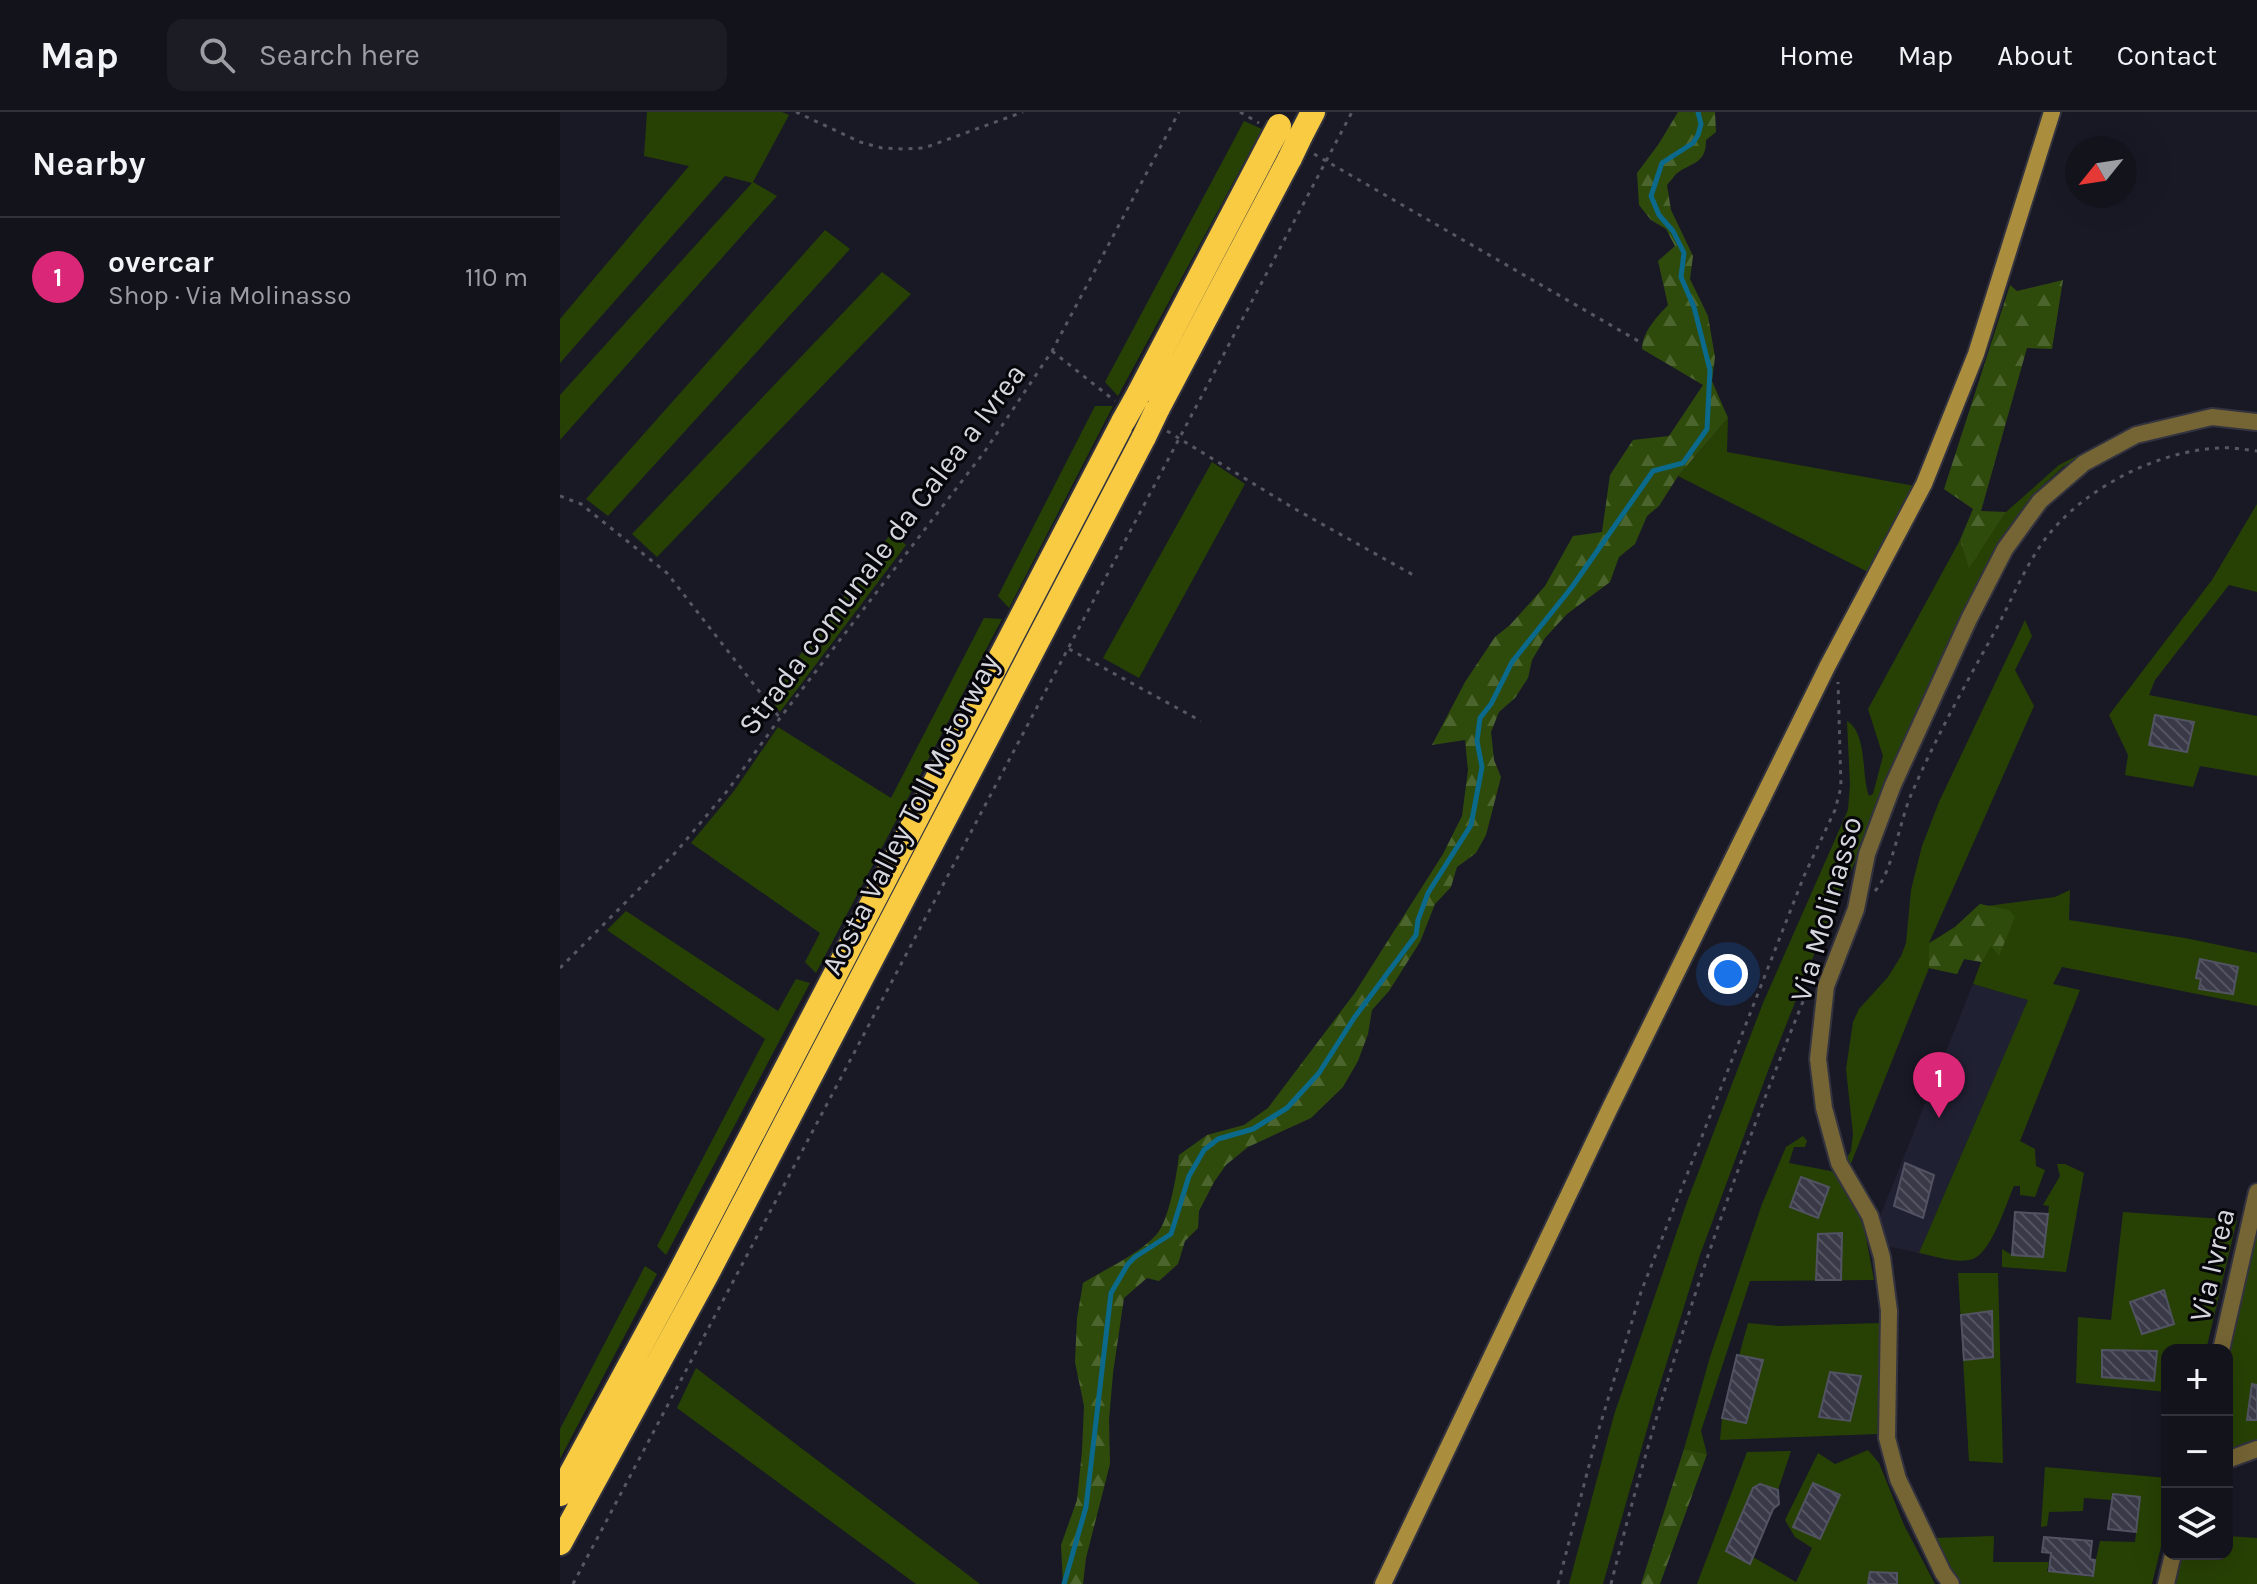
<!DOCTYPE html>
<html lang="en">
<head>
<meta charset="utf-8">
<style>
	body { margin:0; font-family:Karla,sans-serif; background:#1c1c25; color:#f1f3f6 }
	.controls { position:absolute; right:24px; bottom:24px; display:grid; overflow:hidden; border-radius:16px; box-shadow:0 8px 32px #0002 }
	.controls button { width:72px; height:72px; display:grid; place-items:center; padding:0; border:0; border-bottom:2px solid #32323b; background:#13131c; color:#f1f3f6; font:40px sans-serif }
	.compass { position:absolute; left:1505px; top:24px; width:72px; height:72px; border-radius:50%; background:#13131c; box-shadow:0 8px 32px #0002; rotate:240deg }
	.you { position:absolute; left:1168px; top:862px; width:28px; height:28px; margin:-20px; border:6px solid #fff; border-radius:50%; background:#1a73e8; box-shadow:0 0 0 12px #1a73e833 }
	.badge { display:grid; place-items:center; width:52px; height:52px; border-radius:50%; background:#db2777; color:#fff; font-size:26px; font-weight:700 }
	.pin { position:absolute; translate:-50% -66px; filter:drop-shadow(0 2px 4px #0008) }
	.pin::after { content:''; position:absolute; top:42px; width:28px; height:24px; background:inherit; clip-path:polygon(0 0,100% 0,50% 100%) }
	.list { margin:0; padding:0; list-style:none }
	h2 { display:flex; justify-content:space-between; align-items:center; height:104px; margin:0; padding:0 32px; font-size:34px }
	h2 small { font-size:26px; font-weight:400; color:#9d9ea3 }
	.list li { display:grid; grid-template-columns:52px 1fr auto; gap:24px; align-items:center; box-sizing:border-box; height:120px; padding:0 32px; border-top:2px solid #32323b }
	.list b { display:block; font-size:30px; white-space:nowrap }
	.list p { margin:0; font-size:26px; white-space:nowrap; color:#9d9ea3 }
	.list em { font-size:26px; font-style:normal; color:#9d9ea3 }
	.icon { flex:none; width:44px; height:44px; fill:none; stroke:currentColor; stroke-width:2; stroke-linecap:round; stroke-linejoin:round }
	.map { position:relative; flex:none; width:1697px; height:1472px; overflow:hidden }
	header { display:flex; align-items:center; gap:48px; box-sizing:border-box; height:112px; padding:0 40px; background:#13131c; border-bottom:2px solid #32323b }
	header strong { font-size:38px }
	nav { display:flex; gap:44px; margin-inline-start:auto; font-size:28px }
	.search { width:560px; height:72px; background:#1c1c25; display:flex; align-items:center; gap:20px; box-sizing:border-box; padding:0 28px; border-radius:16px; color:#9d9ea3; font-size:30px }
	main { display:flex }
	aside { flex:1; background:#13131c }
	.map>svg:first-child { display:block }
	.built { fill:#202033 }
	.green { fill:#274104 }
	.forest { fill:url(#forest-firs) }
	.lines { fill:none; stroke-linecap:round; stroke-linejoin:round }
	.stream { stroke:#0b698b; stroke-width:5 }
	.building { fill:url(#building-back-hatch); stroke:#525362; stroke-width:2 }
	.minor-casing { stroke:#333340; stroke-width:20 }
	.secondary-casing { stroke:#333340; stroke-width:20 }
	.motorway-casing { stroke:#333340; stroke-width:28 }
	.path { stroke:#575763; stroke-width:3; stroke-dasharray:4 6; stroke-linecap:butt }
	.minor { stroke:#756434; stroke-width:16 }
	.secondary { stroke:#aa8d3d; stroke-width:16 }
	.motorway { stroke:#f8cb43; stroke-width:24 }
	.motorway-bridge-casing { stroke:#333340; stroke-width:28; stroke-linecap:butt }
	.motorway-bridge { stroke:#f8cb43; stroke-width:24 }
	.labels { text-anchor:middle; stroke-width:6; stroke-linejoin:round; paint-order:stroke }
	.street-label { font-size:30px; fill:#d6d6df; stroke:#05050a }
</style>
</head>
<body>
<header>
<strong>Map</strong>
<div class="search"><svg class="icon" aria-label="search" viewBox="0 0 24 24"><circle cx="10" cy="10" r="6"/><path d="M15 15l6 6"/></svg>Search here</div>
<nav><a>Home</a><a>Map</a><a>About</a><a>Contact</a></nav>
</header>
<main>
<aside>
<h2>Nearby<small></small></h2>
<ul class="list">
<li><span class="badge">1</span><div><b>overcar</b><p>Shop · Via Molinasso</p></div><em>110 m</em></li>
</ul>
</aside>
<div class="map">
<svg width="1697" height="1472" viewBox="0 0 1697 1472">
	<defs>
		<pattern id="forest-firs" width="22" height="20" patternUnits="userSpaceOnUse" patternTransform="scale(2)"><rect width="22" height="20" fill="#2f4b0b"/><path d="M5 1l3.5 6h-7zM16 11l3.5 6h-7z" fill="#4c642e"/></pattern>
		<pattern id="building-back-hatch" width="6" height="6" patternUnits="userSpaceOnUse" patternTransform="scale(2)"><rect width="6" height="6" fill="#393948"/><path d="M-1 5l2 2M0 0l6 6M5-1l2 2" fill="none" stroke="#555562"/></pattern>
	</defs>
	<rect width="100%" height="100%" fill="#191926"/>
	<!-- built -->
	<path class="built" d="M1413 872 1468 888 1359 1141 1327 1134 1319 1107Z"/>
	<!-- green -->
	<path class="green" d="M87 0H222L229 3 193 70 217 84 0 328V283L192 71 165 64 0 251V207L129 54 84 44Z
		M684 9 702 17 558 284 545 270Z
		M265 118 290 137 48 404 26 387Z
		M322 160 351 182 97 445 72 422Z
		M535 294H553L449 496 438 484Z
		M1168 306 1167 340 1355 374 1310 461 1118 364Z
		M1536 334 1503 355 1482 374 1437 434 1323 674 1298 743 1257 835 1209 956 1140 1143 1097 1282 1043 1472H1009L1054 1303 1127 1090 1203 891 1288 698 1290 673 1287 609C1308 622 1301 664 1309 684L1313 682 1323 644 1308 597 1400 428 1409 455 1446 400 1499 353Z
		M652 350 685 372 579 566 543 546Z
		M1697 392V480L1669 473 1595 568 1589 583 1697 604V664L1640 654 1633 675 1565 663 1568 643 1549 603 1652 468Z
		M332 420 346 433 220 600 209 584Z
		M424 506 442 507 256 861 245 850 260 821 131 731 174 679 218 615 331 686Z
		M1465 508 1472 524 1455 558 1474 594 1369 831 1395 815 1420 792 1427 794 1495 785 1510 778 1509 808 1625 826 1697 841V894L1502 855 1493 872 1520 878 1460 1029 1475 1037 1476 1054 1485 1058 1475 1085 1460 1083V1074H1454C1445 1093 1431 1145 1409 1148 1394 1151 1374 1144 1359 1141L1468 888 1413 872 1421 850 1404 847 1397 862 1369 856 1290 1054 1285 1049 1291 1039 1293 1022 1286 957 1293 910 1299 897 1328 865 1341 844 1346 831 1351 778 1362 734 1379 690Z
		M66 799 218 899 236 867 250 871 106 1143 97 1134 205 927 47 818Z
		M1243 1024 1247 1029 1245 1035H1234L1229 1051 1281 1061 1304 1115 1314 1168 1190 1169 1141 1319 1147 1342 1124 1337 1150 1245 1202 1092 1226 1035Z
		M1497 1052H1505L1524 1061 1506 1160 1442 1155V1137L1452 1143 1483 1145 1489 1094 1483 1093 1500 1064Z
		M1563 1100 1677 1108 1646 1238H1607V1280L1516 1271 1518 1205 1551 1208Z
		M1697 1106V1331L1667 1344V1238Z
		M85 1154 97 1162 0 1347V1317Z
		M1398 1161H1438L1443 1351 1409 1349Z
		M1188 1211 1219 1214 1321 1211 1318 1322 1160 1328 1162 1306Z
		M136 1256 420 1472H356L117 1296Z
		M1308 1338 1319 1351 1344 1413 1375 1472H1137L1187 1340 1231 1339 1218 1378 1200 1372 1193 1376 1166 1439 1190 1452 1193 1445 1236 1470 1252 1436 1235 1425 1225 1408 1258 1341 1275 1352Z
		M1485 1355 1607 1366V1410L1592 1472H1400L1374 1426 1434 1424 1433 1450H1489L1487 1459 1532 1465 1540 1429 1575 1430 1580 1385 1553 1382 1552 1388 1524 1386 1523 1399 1489 1400 1487 1414 1481 1415Z
		M1667 1424 1697 1426V1472H1611L1618 1442H1667Z"/>
	<!-- forest -->
	<path class="forest" d="M1118 0H1155L1156 20 1146 28C1146 53 1131 50 1116 62 1116 62 1108 72 1107 73L1111 98 1133 144 1130 167 1148 204 1155 245 1152 269 1168 306 1118 364 1099 394 1087 404 1075 432 1059 445 1050 470 1007 502 985 526 972 548 968 566 955 586 939 600 931 620 934 648 941 665 926 723 916 741 897 755 891 775 875 792 860 830 829 879 812 898 808 922 798 949 783 975 751 1006 688 1035 666 1053 654 1070 639 1099 638 1116 625 1129 618 1152 599 1169 587 1166 564 1186 553 1261 549 1308 550 1352 526 1446 523 1472H503L501 1433 517 1388 522 1339 524 1294 515 1250 517 1206 523 1171C547 1156 578 1143 597 1122 609 1108 617 1062 619 1043L647 1023 684 1013 708 996 794 882 883 742 902 704 908 658 905 628 872 633 905 570 935 525 950 513 985 474 1013 424 1042 420 1050 363 1073 328 1109 324 1143 273 1082 237C1083 219 1096 206 1108 193L1098 149 1115 134 1106 117 1091 108 1079 93 1077 61 1098 33Z
		M1503 168 1492 237 1467 236 1421 399 1446 400 1409 456 1400 428 1413 397 1384 377 1450 173 1457 179Z
		M1420 792 1449 798 1455 805 1439 844 1431 834 1422 850 1404 847 1397 862 1369 856V832L1395 815Z
		M1124 1337 1147 1342 1100 1472H1081Z"/>
	<g class="lines">
		<!-- stream -->
		<path class="stream" d="M504 1472 526 1395 551 1181 568 1152 575 1145 611 1122 629 1064 644 1038 658 1027 693 1017 727 996 759 961 794 906 856 823 858 808 868 781 911 713 922 655 917 629 920 606 931 592 952 550 1012 475 1093 359 1123 351 1147 317 1150 258 1134 195 1121 165 1124 141 1113 119 1099 103 1091 84 1102 51 1133 31 1138 23 1141 12 1138 0"/>
	</g>
	<!-- building -->
	<path class="building" d="M1595 603 1634 610 1627 640 1589 633Z
		M1640 847 1678 855 1673 882 1639 877 1641 867 1636 866Z
		M1345 1051 1374 1063 1363 1106 1334 1094Z
		M1241 1065 1269 1075 1258 1106 1230 1095Z
		M1455 1100 1488 1102 1483 1145 1452 1143Z
		M1282 1121 1281 1168H1256L1258 1122Z
		M1604 1178 1614 1212 1582 1222 1570 1190Z
		M1432 1199 1433 1245 1404 1248 1401 1203Z
		M1542 1238 1597 1239 1594 1269 1542 1265Z
		M1177 1243 1203 1248 1186 1311 1162 1306Z
		M1270 1260 1301 1264 1290 1309 1259 1305Z
		M1692 1272 1697 1273V1308H1687Z
		M1253 1371 1280 1383 1260 1427 1233 1415Z
		M1200 1372 1218 1378 1219 1392 1213 1397 1190 1452 1166 1439 1193 1376Z
		M1553 1382 1580 1385 1576 1420 1548 1417Z
		M1484 1425 1532 1429 1530 1447 1535 1448 1533 1464 1489 1459 1491 1441 1482 1440Z
		M1310 1460 1337 1461V1472H1308Z"/>
	<g class="lines">
		<defs>
			<path id="minor" d="M1661 1238 1697 1080
				M1667 1348 1697 1337
				M1391 1472 1383 1461 1338 1367 1327 1326 1329 1199 1322 1145 1310 1104 1279 1051 1264 996 1258 947 1266 874 1296 797 1307 742 1333 673 1409 507 1445 437 1480 389 1524 351 1576 323 1652 305 1697 310
				M1606 1472 1613 1442"/>
			<path id="secondary" d="M823 1472 1049 998 1267 555 1364 372 1416 242 1492 0"/>
			<path id="motorway" d="M740 25 753 0
				M578 283 709 33
				M597 298 730 46
				M0 1382 116 1168 564 308
				M0 1431 147 1162 584 325"/>
		</defs>
		<!-- minor casing -->
		<use href="#minor" class="minor-casing"/>
		<!-- secondary casing -->
		<use href="#secondary" class="secondary-casing"/>
		<!-- motorway casing -->
		<use href="#motorway" class="motorway-casing"/>
		<!-- path -->
		<path class="path" d="M236 0 300 30 322 36 344 37 364 36 463 0
			M680 0 699 11
			M754 42 1080 230
			M492 239 555 289
			M607 319 735 397 855 464
			M0 384 21 392 107 461 220 606
			M509 537 641 609
			M1315 779C1332 761 1340 708 1351 683 1375 627 1405 573 1434 521 1451 490 1463 458 1483 430 1520 378 1597 338 1661 336 1673 335 1685 338 1697 339
			M0 856 116 740 168 678 220 606 425 339 492 239 619 0
			M13 1472 792 0
			M998 1472 1037 1323 1081 1180 1244 764 1275 698 1281 675 1278 570
			M1051 1472C1102 1269 1169 1069 1249 875"/>
		<!-- minor -->
		<use href="#minor" class="minor"/>
		<!-- secondary -->
		<use href="#secondary" class="secondary"/>
		<!-- motorway -->
		<use href="#motorway" class="motorway"/>
		<defs>
			<path id="motorway-bridge" d="M709 33 719 14
				M730 46 740 25
				M564 308 578 283
				M584 325 597 298"/>
		</defs>
		<!-- motorway-bridge casing -->
		<use href="#motorway-bridge" class="motorway-bridge-casing"/>
		<!-- motorway-bridge -->
		<use href="#motorway-bridge" class="motorway-bridge"/>
	</g>
	<g class="labels">
		<!-- street labels -->
		<g class="street-label">
			<text transform="translate(322 437) rotate(-53)" y="10">Strada comunale da Calea a Ivrea</text>
			<text transform="translate(350 702) rotate(-63)" y="10">Aosta Valley Toll Motorway</text>
			<text transform="translate(1266 797) rotate(-74)" y="10">Via Molinasso</text>
			<text transform="translate(1652 1153) rotate(-77)" y="10">Via Ivrea</text>
		</g>
	</g>
</svg>
<div class="controls">
<button>+</button>
<button>−</button>
<button><svg class="icon" aria-label="layers" viewBox="0 0 24 24"><path d="M12 4l9 5-9 5-9-5zM3 14l9 5 9-5"/></svg></button>
</div>
<svg class="compass" viewBox="-18 -18 36 36"><path d="M0-13l5 13h-10z" fill="#e53935"/><path d="M0 13l5-13h-10z" fill="#9d9ea3"/></svg>
<div class="you"></div>
<div class="pin badge" style="left:1379px;top:1006px">1</div>
</div>
</main>
</body>
</html>
